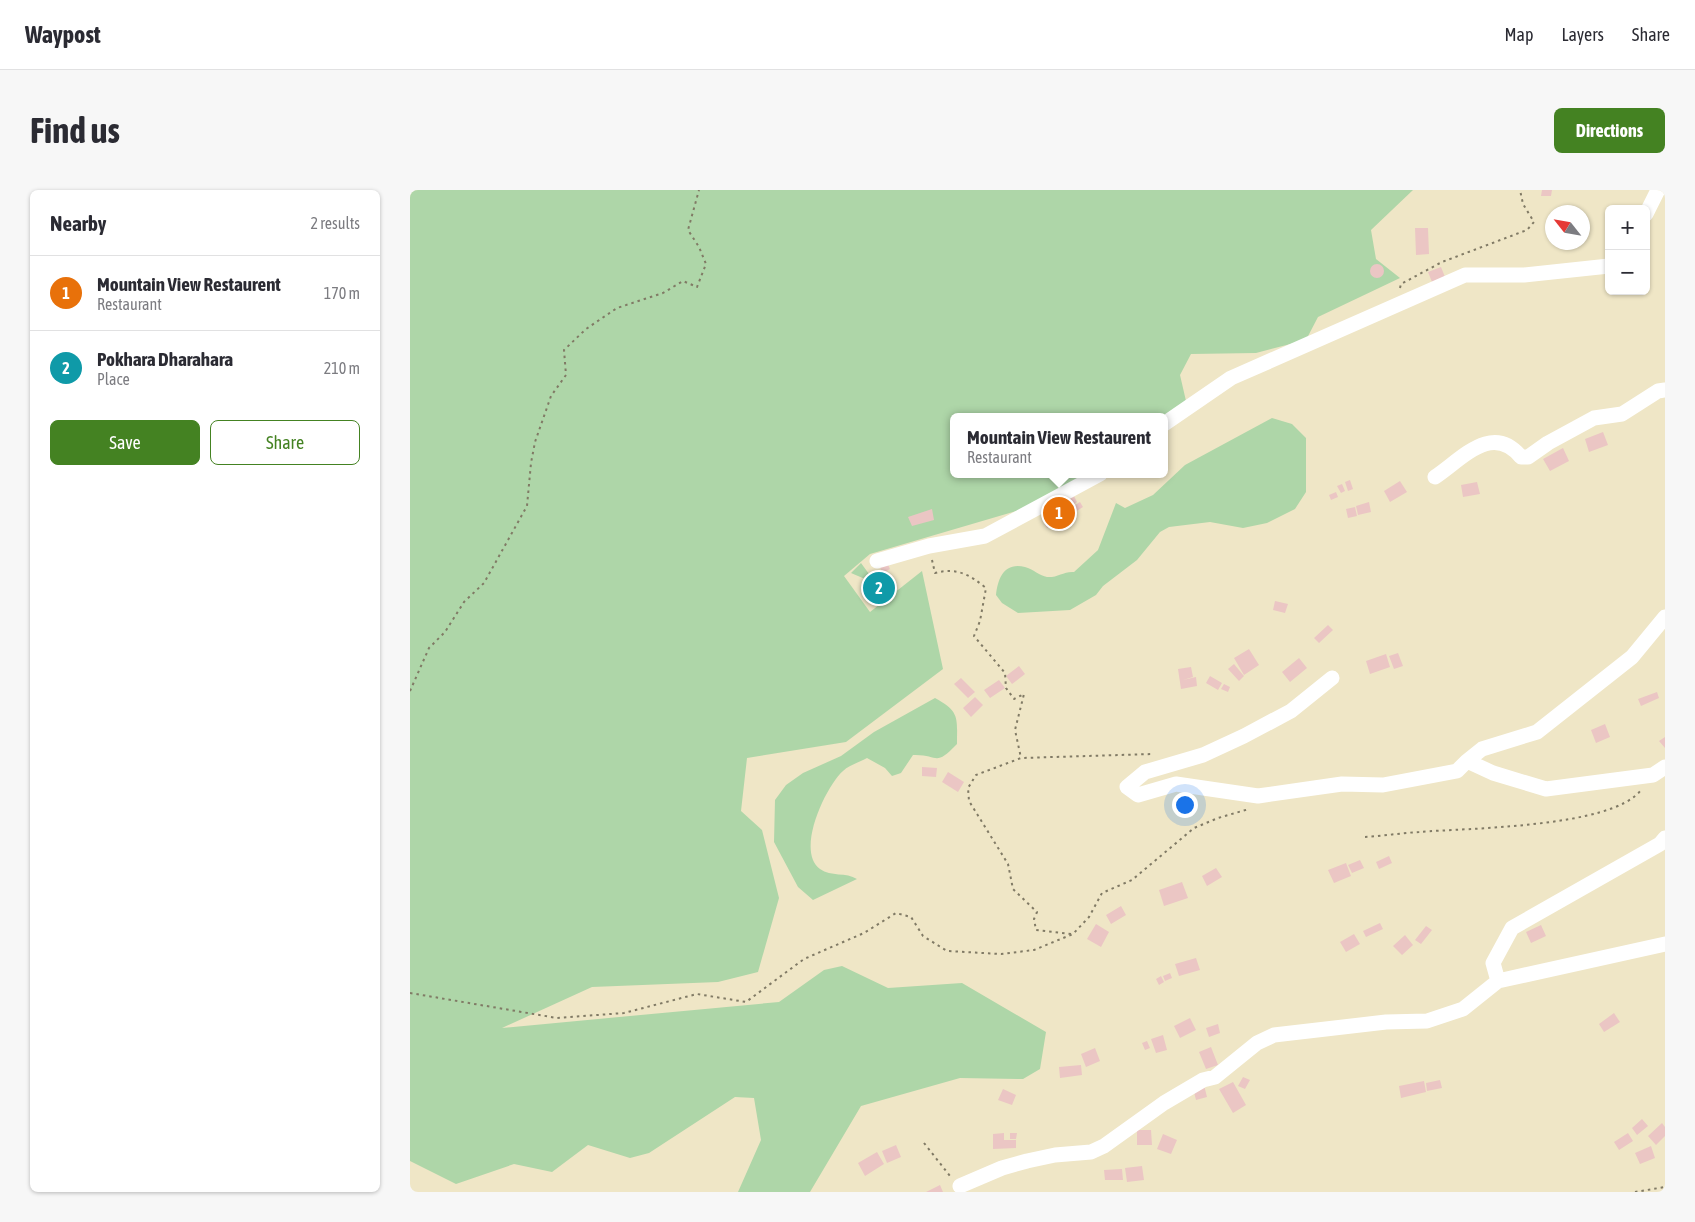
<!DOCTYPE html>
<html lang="en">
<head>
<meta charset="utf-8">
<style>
	body { margin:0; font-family:"Asap Condensed",sans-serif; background:#f7f7f7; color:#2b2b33 }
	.controls { position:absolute; right:15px; top:15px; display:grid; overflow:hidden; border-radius:8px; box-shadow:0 1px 4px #0004 }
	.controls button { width:45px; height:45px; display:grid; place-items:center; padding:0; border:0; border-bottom:1px solid #e1e1e2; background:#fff; color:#2b2b33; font:25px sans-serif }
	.compass { position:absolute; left:1135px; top:15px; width:45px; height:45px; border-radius:50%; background:#fff; box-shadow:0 1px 4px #0004; rotate:301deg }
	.you { position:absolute; left:774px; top:614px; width:18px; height:18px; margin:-12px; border:4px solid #fff; border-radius:50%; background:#1a73e8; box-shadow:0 0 0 8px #1a73e833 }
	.badge { display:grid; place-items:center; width:32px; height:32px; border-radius:50%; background:#448222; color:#fff; font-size:16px; font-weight:700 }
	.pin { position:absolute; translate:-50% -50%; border:2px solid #fff; box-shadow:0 1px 5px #0006 }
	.popup { position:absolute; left:540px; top:223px; width:218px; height:65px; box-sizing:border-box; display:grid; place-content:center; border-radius:8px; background:#fff; filter:drop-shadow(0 1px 4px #0005); font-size:16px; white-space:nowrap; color:#7c7c81 }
	.popup b { font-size:19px; color:#2b2b33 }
	.popup::after { content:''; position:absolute; left:50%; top:100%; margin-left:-10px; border:10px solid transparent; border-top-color:#fff }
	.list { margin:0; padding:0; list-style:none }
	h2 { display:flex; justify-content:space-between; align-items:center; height:65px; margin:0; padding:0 20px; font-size:21px }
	h2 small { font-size:16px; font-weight:400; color:#7c7c81 }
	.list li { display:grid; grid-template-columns:32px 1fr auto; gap:15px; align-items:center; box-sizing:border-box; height:75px; padding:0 20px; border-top:1px solid #e1e1e2 }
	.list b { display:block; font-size:19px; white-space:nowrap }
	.list p { margin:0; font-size:16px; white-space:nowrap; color:#7c7c81 }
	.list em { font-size:16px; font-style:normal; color:#7c7c81 }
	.actions { display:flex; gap:10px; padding:15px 20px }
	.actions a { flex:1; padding:11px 0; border:1px solid #448222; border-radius:8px; text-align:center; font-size:18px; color:#448222 }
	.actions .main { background:#448222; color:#fff }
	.map { position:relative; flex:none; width:1255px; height:1002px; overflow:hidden; border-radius:8px }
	header { display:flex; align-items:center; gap:30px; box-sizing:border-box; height:70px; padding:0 25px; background:#fff; border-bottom:1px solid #e1e1e2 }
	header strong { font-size:24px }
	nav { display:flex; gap:28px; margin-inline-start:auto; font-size:18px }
	.intro { display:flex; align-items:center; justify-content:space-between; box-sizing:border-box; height:120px; padding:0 30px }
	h1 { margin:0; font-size:35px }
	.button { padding:12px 22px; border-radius:8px; background:#448222; color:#fff; font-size:18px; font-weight:700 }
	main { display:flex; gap:30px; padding:0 30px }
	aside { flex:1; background:#fff; border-radius:8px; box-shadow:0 1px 4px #0004 }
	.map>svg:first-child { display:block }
	.green { fill:#aed6a8 }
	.building { fill:#ebc6c4 }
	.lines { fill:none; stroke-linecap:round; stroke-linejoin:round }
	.path { stroke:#807a65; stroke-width:2; stroke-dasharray:2.5 4; stroke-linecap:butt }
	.minor { stroke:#fff; stroke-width:15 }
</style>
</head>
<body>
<header>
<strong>Waypost</strong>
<nav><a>Map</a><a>Layers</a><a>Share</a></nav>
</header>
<div class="intro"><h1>Find us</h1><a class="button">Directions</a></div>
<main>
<aside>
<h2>Nearby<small>2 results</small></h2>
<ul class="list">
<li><span class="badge" style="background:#e8710a">1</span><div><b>Mountain View Restaurent</b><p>Restaurant</p></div><em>170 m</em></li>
<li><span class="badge" style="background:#0f9aa8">2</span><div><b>Pokhara Dharahara</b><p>Place</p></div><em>210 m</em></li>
</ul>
<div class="actions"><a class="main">Save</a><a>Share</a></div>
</aside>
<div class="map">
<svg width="1255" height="1002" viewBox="0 0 1255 1002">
	<rect width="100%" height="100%" fill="#efe6c6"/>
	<!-- green -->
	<path class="green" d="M0 0H1003L961 40 966 69 990 88 908 127 896 150 846 163 781 164 770 185 776 211 754 227H544V284H676L620 317 460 364 434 386 460 422 512 381 533 479 436 552 337 568 331 621 352 640 369 708 348 782 308 792 182 797 92 838 369 812 414 780 432 776 478 798 552 793 636 842 630 879 613 889 550 888 451 916 400 1002H328L351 950 344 908 325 907 239 963 220 968 178 955 142 982 104 974 46 994 0 971Z
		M862 228 882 234 896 248V302L885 319 857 333 833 338 800 332 759 337 750 342 727 370 693 396 686 405 660 420 608 423 592 413 586 405C588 388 594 372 615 377 623 379 630 386 637 387 647 388 654 381 664 382L688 360 706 313 715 318 743 305 775 275Z
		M451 373 459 384 455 389 441 383Z
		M525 508C550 522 547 527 547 554 524 578 529 564 503 565L491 583 482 586 475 578 457 568C450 572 439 575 433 581 416 596 385 661 410 679 421 687 436 682 447 689L403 710 388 697 364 652 365 610 376 595 393 583 431 566 464 542Z"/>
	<!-- building -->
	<path class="building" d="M1132 0H1142L1141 6H1131Z
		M1005 38H1018L1019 64 1006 65Z
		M960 81a7 7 0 1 1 14 0a7 7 0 1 1-14 0Z
		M1031 77 1035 87 1022 92 1018 82Z
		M1193 242 1198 255 1179 262 1175 249Z
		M1153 258 1159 271 1140 281 1133 269Z
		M940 290 943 299 938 301 935 292Z
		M990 291 997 302 980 312 974 301Z
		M1067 292 1070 304 1053 307 1051 295Z
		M932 294 935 301 931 303 927 296Z
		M926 302 928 307 921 310 919 305Z
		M664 306 667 312 658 318 654 313Z
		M670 312 673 317 657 327 654 322Z
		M959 312 961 322 948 325 946 316Z
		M650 316 656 326 647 331 642 321Z
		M945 317 947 326 938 328 936 319Z
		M522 319 524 330 502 336 498 327Z
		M641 321 647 332 637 338 631 327Z
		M476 370 480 379 473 383 468 374Z
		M472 391 477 397 467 404 462 398Z
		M865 411 878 414 875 423 863 420Z
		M918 435 923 440 909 453 904 448Z
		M839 459 849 475 834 485 824 468Z
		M988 463 993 476 984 479 979 466Z
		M976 464 980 477 960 484 956 471Z
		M889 468 897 478 880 492 872 482Z
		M824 474 834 486 829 491 818 479Z
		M609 476 615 484 602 494 596 486Z
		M781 477 783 487 773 490 786 487 787 496 771 499 768 479Z
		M800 486 812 493 808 500 796 493Z
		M551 488 565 502 558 508 544 494Z
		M589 490 595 498 580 508 574 500Z
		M814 494 820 497 818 502 811 499Z
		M1247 502 1249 508 1231 516 1228 509Z
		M565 507 573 515 561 527 553 518Z
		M1195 534 1200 547 1186 553 1181 540Z
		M1255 547V558L1249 551Z
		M512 577 527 578 526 587 512 586Z
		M538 582 554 592 548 602 532 592Z
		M979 666 982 673 969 679 966 672Z
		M950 670 954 678 942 683 938 675Z
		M936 673 941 686 924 693 918 680Z
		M806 678 812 687 797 696 792 686Z
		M772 692 778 708 754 716 749 700Z
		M711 716 716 725 701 734 696 725Z
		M970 733 973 739 956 747 953 741Z
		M686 734 699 742 691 757 677 749Z
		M1131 735 1136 746 1121 753 1116 742Z
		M1016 736 1022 740 1011 754 1005 750Z
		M944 744 950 754 936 762 930 752Z
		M995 745 1003 755 992 765 983 756Z
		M786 768 790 780 769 786 765 774Z
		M760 783 762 788 755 791 753 786Z
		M751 786 754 792 749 795 746 789Z
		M1204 823 1210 832 1194 842 1189 834Z
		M780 828 786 840 770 848 764 836Z
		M808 834 810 843 799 847 796 838Z
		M753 845 757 860 746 863 741 849Z
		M737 851 740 858 735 860 732 853Z
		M801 857 808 875 796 879 789 862Z
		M685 858 690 871 676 877 671 864Z
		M671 875 672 885 650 888 649 877Z
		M833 887 840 890 835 899 828 896Z
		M1030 890 1032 898 1017 901 1016 893Z
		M1014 891 1016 902 991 908 989 896Z
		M823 892 836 915 823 923 809 899Z
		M794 895 797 907 786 910 783 898Z
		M593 899 606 905 602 915 588 910Z
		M1232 929 1238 936 1227 945 1222 938Z
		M1252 933 1255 937V946L1246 955 1238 946Z
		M727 940H741L742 955H727Z
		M594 943V950H606V958L583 959V944Z
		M600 943H607L606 949H600Z
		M1218 943 1223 951 1209 960 1204 952Z
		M753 944 767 950 761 964 747 959Z
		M486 955 491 967 477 973 472 961Z
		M1241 956 1245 968 1230 974 1225 963Z
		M467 962 474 974 455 986 448 973Z
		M732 976 734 990 717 992 715 978Z
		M712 979 713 990H695L694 980Z
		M530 995 533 1002H516Z"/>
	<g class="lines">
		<!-- path -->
		<path class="path" d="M990 98 991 94 1032 72 1117 40 1124 32 1113 14 1110 0
			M522 370 525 383C547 377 560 385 576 398L570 431 564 446 595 483 596 498 604 509 614 504 605 540 611 568
			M0 501 19 458 35 442 54 412 74 393 117 316 121 273 125 252 141 206 156 185 154 160 176 139 207 118 253 103 273 91 287 97 296 74 289 57 278 40 289 0
			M955 647C973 646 991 643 1009 642 1056 638 1202 638 1231 600
			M661 744 626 740 624 729 627 722 603 699 598 674 559 611 558 598 566 585 611 568 743 564
			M0 803 147 828 214 823 287 804 336 812 394 769 454 743 486 723 501 727 513 746 537 761 591 764 624 760 663 744 679 727 692 703 722 690 784 638 808 628 839 619
			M514 953 540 986
			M1225 1002 1255 997"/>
		<!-- minor -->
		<path class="minor" d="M1236 24 1248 0
			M754 234 821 188 1055 85H1114L1199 76
			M1025 287C1052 269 1082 232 1111 267H1118L1138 253 1184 228 1212 224 1248 201 1255 200
			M467 371 519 356 575 346 690 284
			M1255 427 1222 467 1127 542 1072 559 1057 571 1083 583 1136 599 1243 585 1255 577
			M922 488 881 521 834 546 793 565 735 582 717 597 728 605 766 594 848 606 932 594 973 595 1047 581 1057 571
			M1255 648 1250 654 1102 738 1083 773 1088 791 1255 754
			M550 996 592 978 617 971 645 965 681 962 694 956 754 913 793 890 805 887 847 853 864 845 976 832 1017 831 1053 819 1088 791"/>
	</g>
</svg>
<div class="controls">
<button>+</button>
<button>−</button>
</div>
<svg class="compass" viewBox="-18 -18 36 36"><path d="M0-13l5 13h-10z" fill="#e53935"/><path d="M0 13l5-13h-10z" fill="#7c7c81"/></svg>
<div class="you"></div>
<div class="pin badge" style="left:649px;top:323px;background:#e8710a">1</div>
<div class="popup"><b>Mountain View Restaurent</b>Restaurant</div>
<div class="pin badge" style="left:469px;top:398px;background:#0f9aa8">2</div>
</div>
</main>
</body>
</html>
